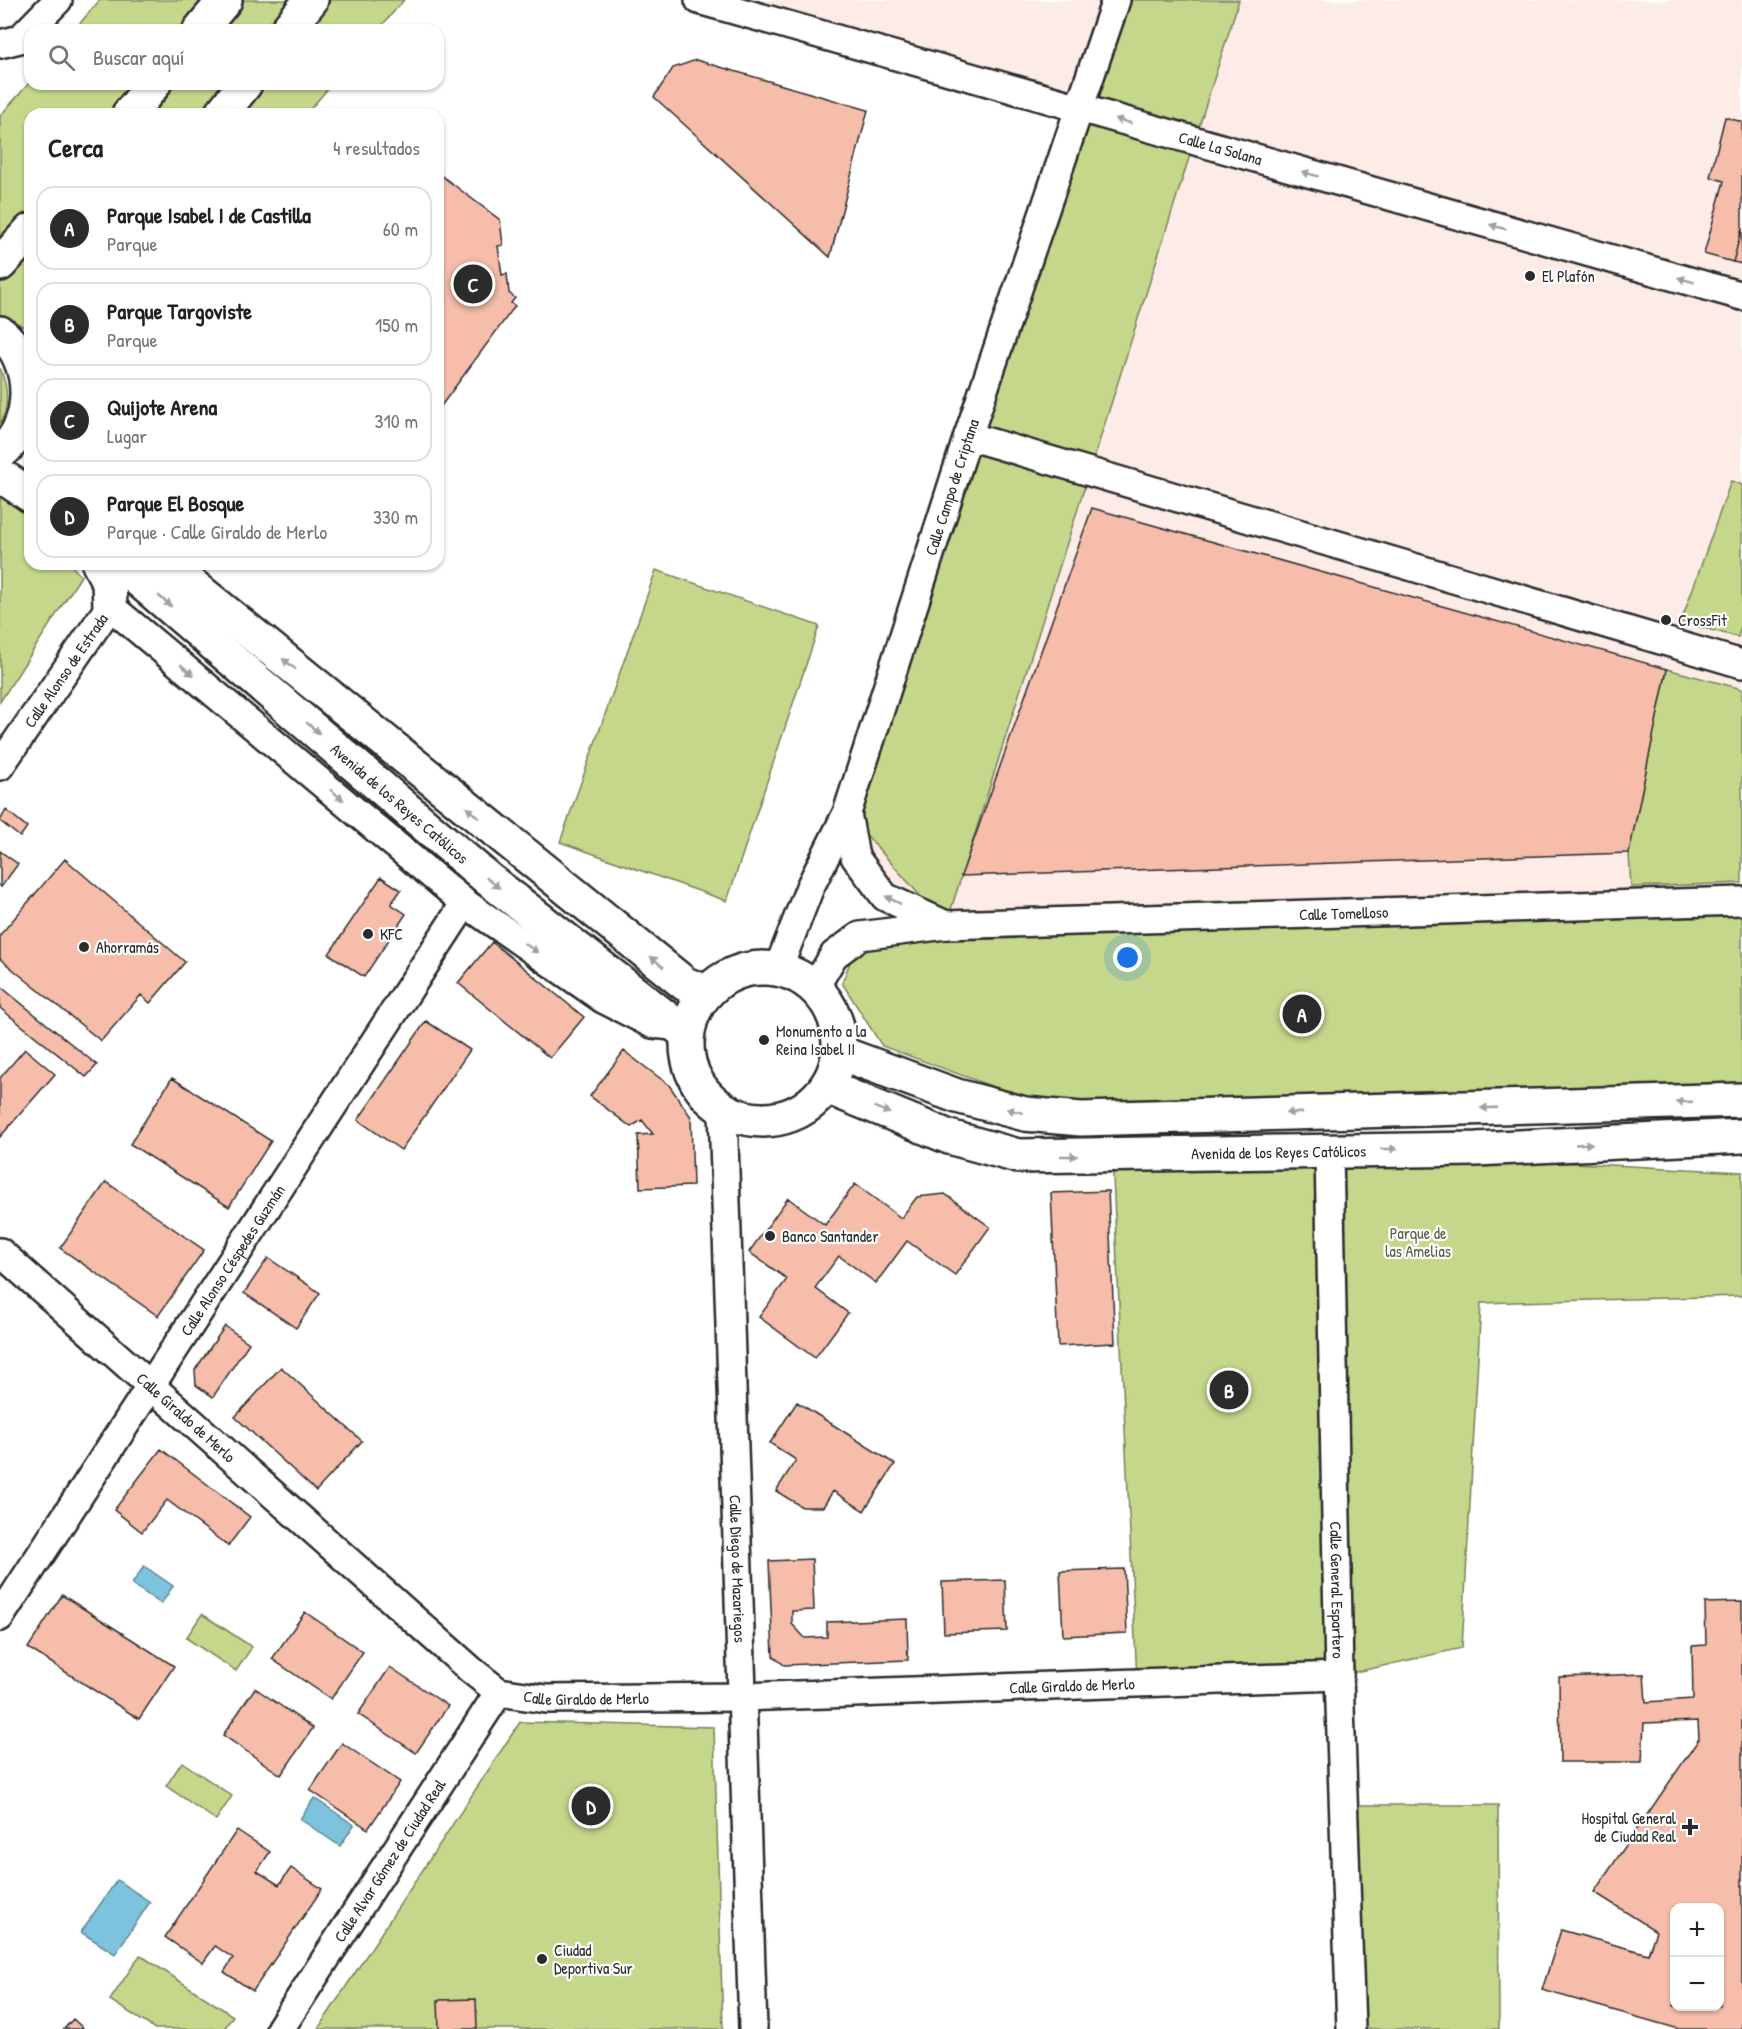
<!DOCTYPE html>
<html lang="es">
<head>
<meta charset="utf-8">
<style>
	body { margin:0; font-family:"Patrick Hand",sans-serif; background:#f2f2f2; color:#222 }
	.controls { position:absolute; right:18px; bottom:18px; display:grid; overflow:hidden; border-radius:12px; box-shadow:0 2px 4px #0004 }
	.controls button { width:54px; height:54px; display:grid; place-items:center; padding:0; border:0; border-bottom:2px solid #e0e0e0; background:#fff; color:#222; font:30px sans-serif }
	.you { position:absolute; left:1128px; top:958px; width:21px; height:21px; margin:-15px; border:4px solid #fff; border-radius:50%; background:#1a73e8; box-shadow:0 0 0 9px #1a73e833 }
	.badge { display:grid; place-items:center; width:39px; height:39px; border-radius:50%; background:#2b2b2b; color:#fff; font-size:20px; font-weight:700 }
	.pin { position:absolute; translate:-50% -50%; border:3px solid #fff; box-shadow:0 2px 6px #0006 }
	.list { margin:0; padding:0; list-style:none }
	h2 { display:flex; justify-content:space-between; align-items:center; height:78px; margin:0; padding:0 24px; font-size:26px }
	h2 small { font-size:20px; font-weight:400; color:#767676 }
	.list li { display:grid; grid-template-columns:39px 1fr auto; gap:18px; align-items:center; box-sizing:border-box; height:84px; margin:0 12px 12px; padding:0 12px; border:2px solid #e0e0e0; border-radius:18px }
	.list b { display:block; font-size:22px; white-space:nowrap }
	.list p { margin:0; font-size:20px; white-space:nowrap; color:#767676 }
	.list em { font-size:20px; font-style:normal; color:#767676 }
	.icon { flex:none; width:33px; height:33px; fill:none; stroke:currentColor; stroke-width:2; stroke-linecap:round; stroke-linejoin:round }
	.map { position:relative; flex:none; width:1742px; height:2029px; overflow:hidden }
	.search { position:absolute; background:#fff; box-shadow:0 2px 4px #0004; left:24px; top:24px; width:420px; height:66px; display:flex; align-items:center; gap:15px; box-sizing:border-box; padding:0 21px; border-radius:18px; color:#767676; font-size:22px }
	.panel { position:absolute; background:#fff; box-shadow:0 2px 4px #0004; left:24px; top:108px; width:420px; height:462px; border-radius:18px }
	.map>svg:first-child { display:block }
	.built { fill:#fcebe6 }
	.green { fill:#c4d78b; stroke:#78815b; stroke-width:1.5 }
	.water { fill:#7ec3de; stroke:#5d8696; stroke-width:1.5 }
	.building { fill:#f5bdaa; stroke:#2b2b2b; stroke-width:1.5; fill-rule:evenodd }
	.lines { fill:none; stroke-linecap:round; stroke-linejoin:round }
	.minor-casing { stroke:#2b2b2b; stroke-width:32 }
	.major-casing { stroke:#2b2b2b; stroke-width:38 }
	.highway-casing { stroke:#2b2b2b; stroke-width:38 }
	.minor { stroke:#fff; stroke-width:27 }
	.major { stroke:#fff; stroke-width:33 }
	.highway { stroke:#fff; stroke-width:33 }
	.oneway { fill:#a0a0a0 }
	.poi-dot { fill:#2b2b2b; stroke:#fff; stroke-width:2 }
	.labels { text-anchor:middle; stroke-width:4.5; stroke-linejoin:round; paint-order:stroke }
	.street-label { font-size:16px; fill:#2b2b2b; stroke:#fff }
	.poi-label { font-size:16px; fill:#2b2b2b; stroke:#fff; text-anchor:start }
	.park-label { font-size:16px; fill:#595f48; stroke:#fff }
</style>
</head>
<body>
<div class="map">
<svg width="1742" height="2029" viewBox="0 0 1742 2029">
	<rect width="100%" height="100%" fill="#fff"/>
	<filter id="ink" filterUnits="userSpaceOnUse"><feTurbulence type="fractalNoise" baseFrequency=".0167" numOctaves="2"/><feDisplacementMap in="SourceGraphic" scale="12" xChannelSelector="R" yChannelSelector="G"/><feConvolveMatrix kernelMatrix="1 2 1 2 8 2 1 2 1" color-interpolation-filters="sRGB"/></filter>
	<g filter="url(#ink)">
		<!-- built -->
		<path class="built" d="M716 0H1742V900L946 925 885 897 855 857 1078 109Z"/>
		<!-- green -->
		<path class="green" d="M100 0H404L378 30H74Z
			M1118 0H1239L946 925 847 813Z
			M30 82V84H332L306 114H30V330L0 314V116Z
			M0 368C8 387 10 406 0 425Z
			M1731 481 1742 485V622L1738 637 1681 622Z
			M0 490 30 521V564H70L81 576 0 702Z
			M656 570 819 626 727 901 560 842Z
			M1667 669 1742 689V883L1631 887 1629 853Z
			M1742 907V1100L1081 1119 882 1046 842 983 860 936Z
			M1329 1150 1742 1172V1296L1481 1303 1462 1648 1339 1676 1137 1681 1112 1156Z
			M202 1614 252 1647 236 1671 186 1638Z
			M520 1722 714 1727 723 2029H318Z
			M182 1762 232 1796 216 1820 166 1786Z
			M1344 1805H1498L1499 2029H1351Z
			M140 1955 233 2016 224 2029H155L110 2000Z"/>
		<!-- water -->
		<path class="water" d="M144 1566 173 1586 161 1604 132 1584Z
			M314 1798 354 1825 340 1846 300 1819Z
			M117 1880 150 1902 115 1954 81 1932Z"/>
		<!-- building -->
		<path class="building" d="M696 60 868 110 830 257 654 97 673 68Z
			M1725 117 1742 122V228L1733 262 1704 254 1724 181 1710 177Z
			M438 173 500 220 503 245 498 246 502 275 507 274 509 293 515 298 511 303 515 306 438 410Z
			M1742 228V264L1733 262Z
			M1092 508 1667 669 1629 853 961 876Z
			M6 810 27 827 20 837 0 821Z
			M0 851 18 864 1 887 0 886Z
			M65 859 185 962 150 1003 141 995 101 1041 0 959V935Z
			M381 877 401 890 391 904 406 914 364 977 329 954Z
			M492 942 584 1017 550 1058 458 983Z
			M0 986 97 1065 86 1077 0 1008Z
			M426 1021 470 1050 401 1150 358 1120Z
			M25 1049 55 1074 0 1137V1078Z
			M624 1051 669 1085 691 1117 693 1186 640 1188 638 1135 653 1134 642 1120 631 1127 590 1096Z
			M172 1078 271 1141 229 1207 130 1144Z
			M106 1182 204 1250 158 1316 60 1248Z
			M855 1184 901 1218 917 1197 945 1194 990 1227 955 1275 907 1241 876 1283 839 1256 815 1288 848 1313 815 1358 759 1317 787 1279 749 1252 788 1198 825 1225Z
			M1108 1191 1115 1343 1058 1346 1051 1193Z
			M268 1258 320 1293 296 1328 244 1293Z
			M225 1326 249 1343 213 1397 196 1385 195 1370Z
			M281 1367 362 1441 316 1491 235 1417Z
			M797 1402 895 1464 864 1511 833 1491 823 1507H802L776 1491 796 1460 770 1443Z
			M161 1449 250 1517 228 1546 167 1500 142 1532 114 1510Z
			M812 1559 814 1610 792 1611V1624L805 1638 827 1637V1622L907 1619 908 1660 784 1665 773 1656 769 1561Z
			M1124 1569 1127 1633 1063 1636 1060 1571Z
			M1005 1580 1007 1631 944 1633 942 1582Z
			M62 1595 174 1666 139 1719 28 1648Z
			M1742 1602V2029H1679L1542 1990 1561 1930 1648 1954 1656 1931 1594 1892 1699 1739 1698 1721 1644 1723 1642 1762H1560L1559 1677 1644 1674 1646 1702 1693 1699 1692 1646 1706 1645 1705 1603ZM1674 1908H1720V2006H1674Z
			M305 1612 363 1652 331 1699 272 1659Z
			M390 1667 448 1706 416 1753 358 1714Z
			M255 1688 313 1728 281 1775 223 1735Z
			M342 1743 400 1782 368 1829 310 1790Z
			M237 1830 270 1852 257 1871 279 1885 291 1868 322 1889 253 1991 224 1972 233 1958 215 1946 203 1963 165 1937Z
			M476 1999 477 2029H439L438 2000Z
			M73 2019 84 2029H64Z"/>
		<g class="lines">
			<defs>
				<g id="minor">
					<path id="s1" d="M699 0 1742 296"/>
					<path d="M0 44 20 39 58 0"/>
					<path d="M968 436 1742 664"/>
					<path id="s2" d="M0 766 110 606 465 903 603 999 652 1024 673 1026"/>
					<path d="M847 813 855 857 885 897 946 925"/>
					<path id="s3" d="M778 969 810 887 847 813 968 436 1116 0"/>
					<path id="s4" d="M815 987 834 955 860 936 946 925 1742 901"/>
					<path id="s5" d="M723 1110 753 2029"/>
					<path id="s6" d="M1329 1150 1339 1676 1351 2029"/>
					<path id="s7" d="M0 1252 471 1670 499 1692 546 1699 740 1697 1339 1676"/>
					<path id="s8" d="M0 1617 465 903"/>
					<path id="s9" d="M280 2029 499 1692"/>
				</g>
				<g id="major">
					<path d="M0 475 30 495"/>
					<path d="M99 564 109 583 110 606"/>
					<path id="s10" d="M120 564 488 879 687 1034"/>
					<path d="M166 564 685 984 707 992"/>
					<circle cx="763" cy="1044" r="76"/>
					<path d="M840 1053 957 1096 1025 1114 1081 1119 1742 1100"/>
					<path id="s11" d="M827 1087 949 1137 1018 1156 1476 1149 1742 1136"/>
				</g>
				<path id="highway" d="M200 30 225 0
					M287 30 311 0
					M129 114 154 84
					M221 114 245 84
					M0 264 30 231
					M0 333C36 360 36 426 0 453"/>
			</defs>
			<!-- minor casing -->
			<use href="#minor" class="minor-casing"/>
			<!-- major casing -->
			<use href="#major" class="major-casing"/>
			<!-- highway casing -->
			<use href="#highway" class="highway-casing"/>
			<!-- minor -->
			<use href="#minor" class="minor"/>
			<!-- major -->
			<use href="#major" class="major"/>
			<!-- highway -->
			<use href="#highway" class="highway"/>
		</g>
		<!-- one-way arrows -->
		<defs><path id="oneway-solid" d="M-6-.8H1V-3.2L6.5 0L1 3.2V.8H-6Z" transform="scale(1.5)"/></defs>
		<g class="oneway">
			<use href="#oneway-solid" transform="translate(1123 121) rotate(-164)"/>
			<use href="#oneway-solid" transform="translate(1310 174) rotate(-164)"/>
			<use href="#oneway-solid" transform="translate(1498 227) rotate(-164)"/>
			<use href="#oneway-solid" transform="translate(1686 280) rotate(-164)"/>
			<use href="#oneway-solid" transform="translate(165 601) rotate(40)"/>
			<use href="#oneway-solid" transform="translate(289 664) rotate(-141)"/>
			<use href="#oneway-solid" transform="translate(187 670) rotate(40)"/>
			<use href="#oneway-solid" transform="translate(313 728) rotate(41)"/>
			<use href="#oneway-solid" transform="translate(337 795) rotate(40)"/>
			<use href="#oneway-solid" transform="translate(473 813) rotate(-141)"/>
			<use href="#oneway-solid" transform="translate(493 883) rotate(38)"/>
			<use href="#oneway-solid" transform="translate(893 900) rotate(-153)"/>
			<use href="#oneway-solid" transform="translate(531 948) rotate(34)"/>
			<use href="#oneway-solid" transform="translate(657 962) rotate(-141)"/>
			<use href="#oneway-solid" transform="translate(1684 1102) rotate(178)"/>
			<use href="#oneway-solid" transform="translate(1489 1108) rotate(178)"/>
			<use href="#oneway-solid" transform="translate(882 1110) rotate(22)"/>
			<use href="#oneway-solid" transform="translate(1015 1111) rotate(-166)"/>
			<use href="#oneway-solid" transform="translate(1294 1113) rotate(178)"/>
			<use href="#oneway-solid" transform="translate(1584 1144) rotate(-3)"/>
			<use href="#oneway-solid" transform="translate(1389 1149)"/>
			<use href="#oneway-solid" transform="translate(1069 1156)"/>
		</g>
	</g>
	<!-- markers -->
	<g class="poi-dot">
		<circle cx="1530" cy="276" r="6"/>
		<circle cx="1666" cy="620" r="6"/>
		<circle cx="368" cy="934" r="6"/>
		<circle cx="84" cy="947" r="6"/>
		<circle cx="764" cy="1040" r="6"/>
		<circle cx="770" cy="1236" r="6"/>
		<path d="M1687 1818h6v6h6v6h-6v6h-6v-6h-6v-6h6z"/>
		<circle cx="542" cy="1959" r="6"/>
	</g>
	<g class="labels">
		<!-- street labels -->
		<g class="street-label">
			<text dy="6" stroke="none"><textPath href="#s1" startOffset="542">Calle La Solana</textPath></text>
			<text dy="6" stroke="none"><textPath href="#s3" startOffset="513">Calle Campo de Criptana</textPath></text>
			<text dy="6" stroke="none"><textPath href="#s2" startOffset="116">Calle Alonso de Estrada</textPath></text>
			<text dy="6" stroke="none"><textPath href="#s10" startOffset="368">Avenida de los Reyes Católicos</textPath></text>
			<text dy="6" stroke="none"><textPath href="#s4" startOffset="554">Calle Tomelloso</textPath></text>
			<text dy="6" stroke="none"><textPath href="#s11" startOffset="464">Avenida de los Reyes Católicos</textPath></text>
			<text dy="6" stroke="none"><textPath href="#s8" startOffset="426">Calle Alonso Céspedes Guzmán</textPath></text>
			<text dy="6" stroke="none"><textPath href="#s7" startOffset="249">Calle Giraldo de Merlo</textPath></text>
			<text dy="6" stroke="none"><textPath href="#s5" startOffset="459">Calle Diego de Mazariegos</textPath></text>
			<text dy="6" stroke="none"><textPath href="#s6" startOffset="440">Calle General Espartero</textPath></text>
			<text dy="6" stroke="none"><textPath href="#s7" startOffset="1239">Calle Giraldo de Merlo</textPath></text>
			<text dy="6" stroke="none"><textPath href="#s7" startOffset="753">Calle Giraldo de Merlo</textPath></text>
			<text dy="6" stroke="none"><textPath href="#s9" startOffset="201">Calle Alvar Gómez de Ciudad Real</textPath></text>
		</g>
		<!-- poi labels -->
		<g class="poi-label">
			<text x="1542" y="282">El Plafón</text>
			<text x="1678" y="626">CrossFit</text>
			<text x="380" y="940">KFC</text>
			<text x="96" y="953">Ahorramás</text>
			<text x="776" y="1037">Monumento a la<tspan x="776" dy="18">Reina Isabel II</tspan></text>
			<text x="782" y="1242">Banco Santander</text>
			<text x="1676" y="1824" text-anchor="end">Hospital General<tspan x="1676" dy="18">de Ciudad Real</tspan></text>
			<text x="554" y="1956">Ciudad<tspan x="554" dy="18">Deportiva Sur</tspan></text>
		</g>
		<!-- park labels -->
		<g class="park-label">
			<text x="1418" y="1239">Parque de<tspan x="1418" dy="18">las Amelias</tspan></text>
		</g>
	</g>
</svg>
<div class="controls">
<button>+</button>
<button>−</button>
</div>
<div class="you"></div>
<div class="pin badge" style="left:1302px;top:1014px">A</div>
<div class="pin badge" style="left:1229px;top:1390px">B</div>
<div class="pin badge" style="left:473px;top:284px">C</div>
<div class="pin badge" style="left:591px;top:1806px">D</div>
<div class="search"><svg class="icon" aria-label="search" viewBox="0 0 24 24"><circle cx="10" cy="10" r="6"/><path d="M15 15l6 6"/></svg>Buscar aquí</div>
<section class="panel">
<h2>Cerca<small>4 resultados</small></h2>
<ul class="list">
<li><span class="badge">A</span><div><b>Parque Isabel I de Castilla</b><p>Parque</p></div><em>60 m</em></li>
<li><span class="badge">B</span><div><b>Parque Targoviste</b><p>Parque</p></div><em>150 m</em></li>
<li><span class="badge">C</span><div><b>Quijote Arena</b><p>Lugar</p></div><em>310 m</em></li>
<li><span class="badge">D</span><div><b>Parque El Bosque</b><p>Parque · Calle Giraldo de Merlo</p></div><em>330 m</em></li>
</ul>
</section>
</div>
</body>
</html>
